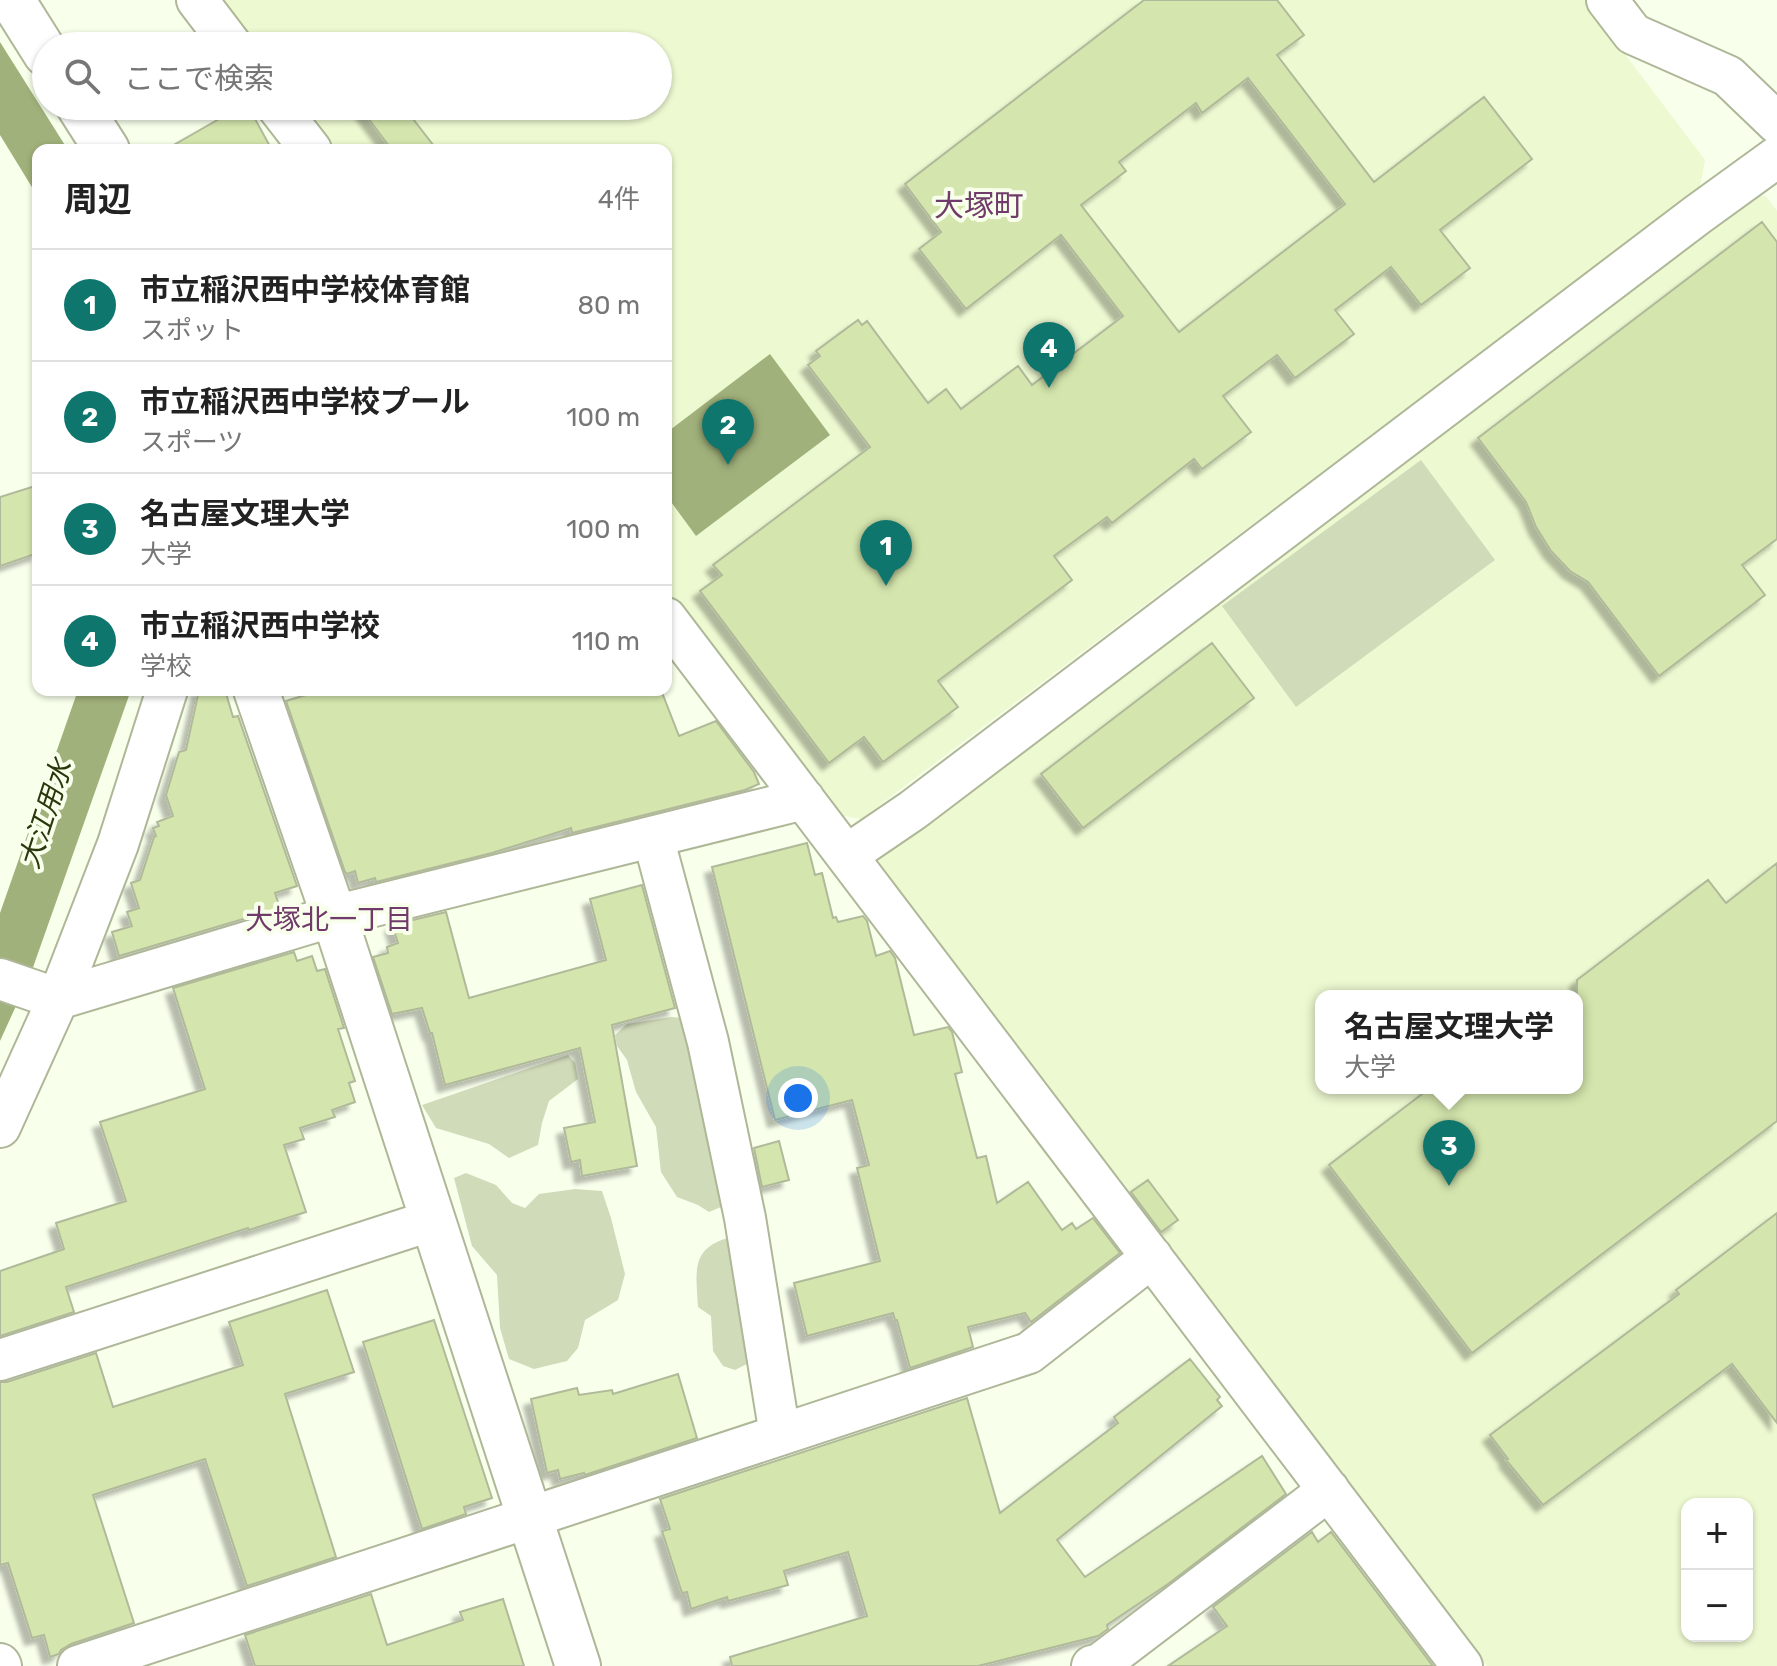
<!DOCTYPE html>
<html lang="ja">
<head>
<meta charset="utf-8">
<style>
	body { margin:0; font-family:Rubik,"Noto Sans JP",sans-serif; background:#f2f2f2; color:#222 }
	.controls { position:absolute; right:24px; bottom:24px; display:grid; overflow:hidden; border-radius:16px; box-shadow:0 2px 6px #0004 }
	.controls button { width:72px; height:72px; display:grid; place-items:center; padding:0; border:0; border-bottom:2px solid #e0e0e0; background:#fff; color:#222; font:40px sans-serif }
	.you { position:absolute; left:798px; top:1098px; width:28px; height:28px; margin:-20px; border:6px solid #fff; border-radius:50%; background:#1a73e8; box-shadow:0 0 0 12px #1a73e833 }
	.badge { display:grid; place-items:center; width:52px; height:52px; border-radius:50%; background:#0f766e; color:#fff; font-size:26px; font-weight:700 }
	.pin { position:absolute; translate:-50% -66px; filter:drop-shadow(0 2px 4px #0008) }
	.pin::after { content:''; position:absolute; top:42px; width:28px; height:24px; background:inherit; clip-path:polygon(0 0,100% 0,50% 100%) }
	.popup { position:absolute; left:1315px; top:990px; width:268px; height:104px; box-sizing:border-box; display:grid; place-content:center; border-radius:16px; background:#fff; filter:drop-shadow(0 2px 6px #0005); font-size:26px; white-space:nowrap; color:#767676 }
	.popup b { font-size:30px; color:#222 }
	.popup::after { content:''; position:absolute; left:50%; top:100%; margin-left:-16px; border:16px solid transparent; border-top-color:#fff }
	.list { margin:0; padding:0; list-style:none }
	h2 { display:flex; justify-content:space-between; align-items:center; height:104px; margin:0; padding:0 32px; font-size:34px }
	h2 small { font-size:26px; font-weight:400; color:#767676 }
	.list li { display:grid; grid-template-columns:52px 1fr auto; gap:24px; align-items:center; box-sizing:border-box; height:112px; padding:0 32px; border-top:2px solid #e0e0e0 }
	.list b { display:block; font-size:30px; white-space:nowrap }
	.list p { margin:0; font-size:26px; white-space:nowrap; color:#767676 }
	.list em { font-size:26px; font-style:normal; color:#767676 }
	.icon { flex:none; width:44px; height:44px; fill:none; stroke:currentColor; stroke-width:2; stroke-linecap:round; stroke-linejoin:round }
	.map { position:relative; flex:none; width:1777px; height:1666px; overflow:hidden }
	.search { position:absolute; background:#fff; box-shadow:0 2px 6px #0004; left:32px; top:32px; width:640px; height:88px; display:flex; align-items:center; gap:20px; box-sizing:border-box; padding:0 28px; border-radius:44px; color:#767676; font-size:30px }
	.panel { position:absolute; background:#fff; box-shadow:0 2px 6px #0004; left:32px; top:144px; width:640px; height:552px; border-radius:16px }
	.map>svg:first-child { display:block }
	.built { fill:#edf9d1; fill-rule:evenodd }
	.green { fill:#d0dbb9 }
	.water { fill:#a1b17b }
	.building { fill:#d4e5ad; stroke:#b0ba9a; stroke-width:2; fill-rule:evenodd; filter:url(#shadow) }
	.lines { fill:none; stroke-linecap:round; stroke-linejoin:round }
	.street-casing { stroke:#aeb798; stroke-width:44 }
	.secondary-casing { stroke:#aeb798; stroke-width:48 }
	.street { stroke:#fff; stroke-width:40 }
	.secondary { stroke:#fff; stroke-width:44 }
	.labels { text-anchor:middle; stroke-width:8; stroke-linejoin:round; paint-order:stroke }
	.water-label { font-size:28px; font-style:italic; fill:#2d370d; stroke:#f8ffeb }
	.neighbourhood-label { font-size:28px; fill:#703b6a; stroke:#f8ffeb }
	.quarter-label { font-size:30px; fill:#703b6a; stroke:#f8ffeb }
</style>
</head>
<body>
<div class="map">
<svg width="1777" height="1666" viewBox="0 0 1777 1666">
	<defs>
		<filter id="shadow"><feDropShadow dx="-7" dy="7" stdDeviation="2" flood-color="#0004"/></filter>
	</defs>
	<rect width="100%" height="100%" fill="#f8ffeb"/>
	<!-- built -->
	<path class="built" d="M215 0H1584L1705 160 1700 187 861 819 839 815 666 589V150H330L296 106H658V46H250Z
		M1749 196H1766L1777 211V1666H1487L878 867 881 850ZM1321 996H1577V1088H1321ZM1687 1504H1747V1636H1687Z"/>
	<!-- green -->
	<path class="green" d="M1421 460 1495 560 1296 707 1222 606Z
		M671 1017 684 1018 727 1194 721 1207 709 1212 698 1205 677 1197 661 1172 656 1127 636 1092 627 1060 617 1046 615 1035 627 1024Z
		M568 1055 575 1063 578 1079 549 1101 542 1123 538 1145 509 1158 489 1144 436 1128 422 1105Z
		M466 1173 496 1185 512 1203 525 1208 539 1194 575 1189 602 1191 611 1218 625 1274 618 1300 585 1320 578 1348 567 1361 534 1369 509 1359 500 1328 497 1275 472 1246 454 1178Z
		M732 1237 752 1356 747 1364 735 1370 723 1366 713 1351 711 1316 698 1307C696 1271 690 1247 732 1237Z"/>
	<!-- water -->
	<path class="water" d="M0 42 68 150H38V197L0 135Z
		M770 354 830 435 696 536 666 495V433Z
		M78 690H131L31 973 0 1041V913Z"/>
	<!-- building -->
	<path class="building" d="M1144 0H1277L1304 35 1277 55 1374 182 1484 97 1532 159 1440 230 1470 268 1421 305 1391 267 1335 310 1354 334 1295 378 1277 355 1223 396 1251 432 1202 469 1194 459 1112 523 1107 517 1054 556 1072 580 938 681 958 707 883 762 864 737 829 763 700 591 722 575 713 565 870 447 808 365 820 356 816 351 858 320 862 325 867 321 928 403 946 389 961 409 1018 366 1032 385 1123 316 1061 235 966 309 919 249 941 232 905 184ZM1248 78 1345 204 1179 332 1081 205 1126 171 1119 162 1196 103 1202 113Z
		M242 106H248L272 150H165Z
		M359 106H403L437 150H392Z
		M1762 222 1777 242V539L1742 565 1765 595 1659 676 1588 582 1570 571 1551 551 1536 527 1526 502 1478 438Z
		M38 485V553L0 566V497Z
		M1212 643 1254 698 1083 828 1041 774Z
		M199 690H225L233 717 238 716 297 886 275 893 280 908 119 956 112 932 132 926 127 912 139 908 131 883 140 880 154 837 156 836 153 828 159 826 157 822 173 816 166 795 179 752 186 750Z
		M322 690H661L679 736 716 721 754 772 759 784 745 790 572 833 571 828 492 853 376 882 375 878 358 883 355 871 347 874 345 872 286 701Z
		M807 843 815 875 822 873 833 918 836 917 838 922 863 916 867 921 876 956 890 951 895 958 914 1035 948 1027 952 1032 962 1072 955 1074 977 1158 986 1156 997 1203 1028 1182 1062 1230 1072 1223 1076 1229 1093 1218 1120 1253 1031 1322 1025 1313 968 1327 973 1347 910 1368 897 1320H895L893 1313 807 1336 794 1283 880 1261 857 1168 869 1165 852 1100 775 1120 712 867Z
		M1777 863V1121L1472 1353 1329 1165 1430 1088H1577V980L1708 880 1726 903Z
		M642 885 675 1008 612 1025 637 1166 582 1176 580 1160 571 1162 564 1128 595 1122 580 1048 445 1085 432 1033H430L422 1008 392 1014 373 957 388 953 387 947 398 943 392 925 446 912 469 998 606 960 590 899Z
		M294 952 297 961 312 956 317 971 325 969 344 1028 338 1029 355 1081 349 1083 355 1102 332 1110 335 1117 300 1128 304 1139 284 1145 306 1212 249 1230 248 1228 66 1287 74 1312 0 1336V1271L64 1249 56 1223 126 1201 100 1122 205 1089 173 988Z
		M779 1141 789 1180 762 1187 754 1148Z
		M1148 1180 1178 1220 1161 1232 1131 1192Z
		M1777 1213V1423L1732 1364 1543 1505 1506 1460 1508 1459 1490 1435 1679 1294 1676 1290Z
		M327 1290 354 1372 285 1394 336 1557 247 1586 205 1459 93 1495 134 1623 71 1644 61 1650 59 1654 50 1657 44 1635 32 1638 8 1563 0 1565V1382H7L96 1353 113 1407 243 1365 229 1322Z
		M434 1320 492 1498 464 1507 466 1514 422 1529 363 1342Z
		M1190 1359 1220 1397 1217 1400 1222 1406 1057 1540 1085 1577 1262 1456 1286 1494 1168 1584 1107 1625 1108 1629 1098 1636 978 1666H732L730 1657 867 1616 848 1552 784 1571 788 1585 728 1601 727 1597 691 1609 687 1592 682 1593 662 1531 670 1529 660 1499 967 1398 1000 1513 1118 1423 1114 1417Z
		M678 1374 697 1438 585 1475 584 1473 560 1479 558 1470 547 1473 531 1399 577 1388 579 1395 612 1390 613 1394Z
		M1312 1532 1318 1542 1331 1532 1433 1666H1168L1227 1626 1213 1607Z
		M371 1594 387 1645 463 1620 460 1612 503 1599 524 1666H255L245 1635Z"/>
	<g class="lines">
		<defs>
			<path id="street" d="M197 0 232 46
				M1607 0 1633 34 1728 76 1777 123
				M277 106 311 150
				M666 618 1462 1666
				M653 837 708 1042 745 1218 780 1435
				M847 855 913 810 1697 215 1777 157
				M0 979 58 999 334 916 804 799
				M0 1127 58 999 118 844 167 690
				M0 1360 433 1220
				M0 1664 1 1666
				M78 1666 1029 1353 1152 1257
				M1092 1666 1100 1664 1329 1490"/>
			<path id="secondary" d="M12 0 46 54
				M79 106 107 150
				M256 690 334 916 578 1666"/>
		</defs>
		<!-- street casing -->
		<use href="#street" class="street-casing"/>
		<!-- secondary casing -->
		<use href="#secondary" class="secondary-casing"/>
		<!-- street -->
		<use href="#street" class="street"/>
		<!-- secondary -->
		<use href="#secondary" class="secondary"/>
	</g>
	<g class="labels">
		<!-- water labels -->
		<g class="water-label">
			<text transform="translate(45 814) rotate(-72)" y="10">大江用水</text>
		</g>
		<!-- neighbourhood labels -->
		<g class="neighbourhood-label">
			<text x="329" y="929">大塚北一丁目</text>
		</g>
		<!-- quarter labels -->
		<g class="quarter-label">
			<text x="979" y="216">大塚町</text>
		</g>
	</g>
</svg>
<div class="controls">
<button>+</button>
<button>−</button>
</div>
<div class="you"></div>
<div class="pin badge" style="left:886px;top:586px">1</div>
<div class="pin badge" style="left:728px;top:465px">2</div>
<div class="pin badge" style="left:1449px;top:1186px">3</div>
<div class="popup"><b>名古屋文理大学</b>大学</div>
<div class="pin badge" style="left:1049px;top:388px">4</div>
<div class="search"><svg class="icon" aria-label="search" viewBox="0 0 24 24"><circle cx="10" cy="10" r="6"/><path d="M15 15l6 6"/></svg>ここで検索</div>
<section class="panel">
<h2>周辺<small>4件</small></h2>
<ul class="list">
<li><span class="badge">1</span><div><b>市立稲沢西中学校体育館</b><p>スポット</p></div><em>80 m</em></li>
<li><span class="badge">2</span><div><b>市立稲沢西中学校プール</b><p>スポーツ</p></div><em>100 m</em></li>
<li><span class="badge">3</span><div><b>名古屋文理大学</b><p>大学</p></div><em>100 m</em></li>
<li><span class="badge">4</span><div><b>市立稲沢西中学校</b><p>学校</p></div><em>110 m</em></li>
</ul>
</section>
</div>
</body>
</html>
